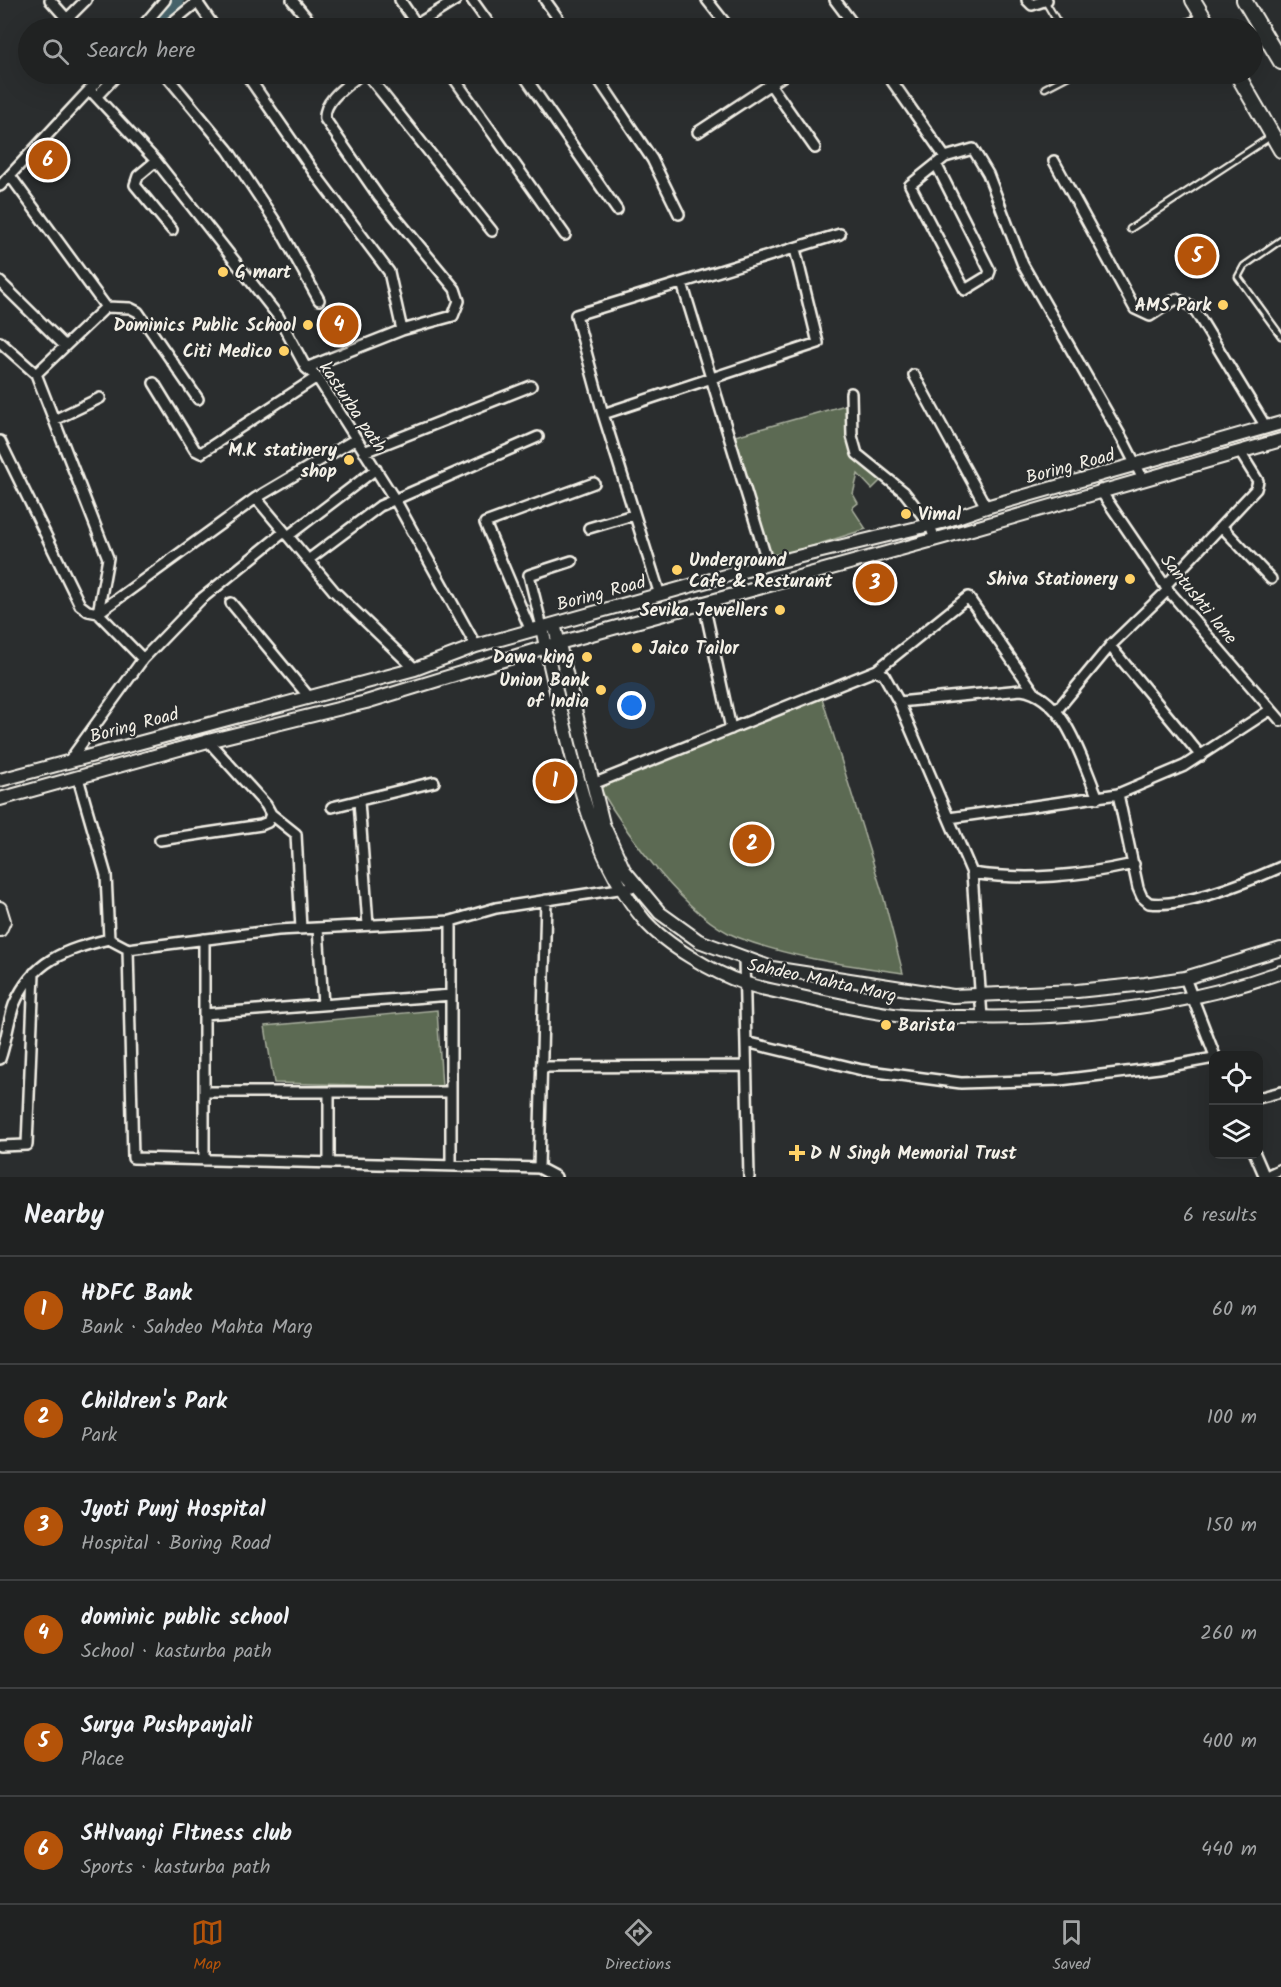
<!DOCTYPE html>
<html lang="en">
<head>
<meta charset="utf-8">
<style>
	body { margin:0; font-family:Kalam,sans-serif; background:#2d2f2f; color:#f1f3f6 }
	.controls { position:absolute; right:18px; bottom:18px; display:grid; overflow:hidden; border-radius:12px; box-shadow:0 6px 24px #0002 }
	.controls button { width:54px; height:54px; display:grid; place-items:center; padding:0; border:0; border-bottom:2px solid #3d3f40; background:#202222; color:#f1f3f6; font:30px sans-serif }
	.you { position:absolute; left:632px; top:706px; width:21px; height:21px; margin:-15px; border:4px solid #fff; border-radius:50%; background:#1a73e8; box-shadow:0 0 0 9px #1a73e833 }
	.badge { display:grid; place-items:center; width:39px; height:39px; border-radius:50%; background:#b45309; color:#fff; font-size:20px; font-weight:700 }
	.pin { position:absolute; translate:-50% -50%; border:3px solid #fff; box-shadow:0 2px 6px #0006 }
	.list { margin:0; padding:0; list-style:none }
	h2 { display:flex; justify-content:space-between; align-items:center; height:78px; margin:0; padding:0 24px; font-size:26px }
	h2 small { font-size:20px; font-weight:400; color:#a2a4a5 }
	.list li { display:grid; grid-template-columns:39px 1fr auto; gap:18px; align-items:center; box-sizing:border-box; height:108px; padding:0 24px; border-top:2px solid #3d3f40 }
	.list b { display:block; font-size:22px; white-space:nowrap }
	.list p { margin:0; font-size:20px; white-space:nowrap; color:#a2a4a5 }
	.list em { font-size:20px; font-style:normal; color:#a2a4a5 }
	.icon { flex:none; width:33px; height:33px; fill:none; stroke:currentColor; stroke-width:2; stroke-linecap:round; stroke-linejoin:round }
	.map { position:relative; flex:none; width:1281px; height:1177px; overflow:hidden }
	.search { position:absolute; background:#202222; box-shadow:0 6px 24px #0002; left:18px; right:18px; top:18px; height:66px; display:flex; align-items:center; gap:15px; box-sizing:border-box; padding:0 21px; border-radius:33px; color:#a2a4a5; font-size:22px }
	.sheet { height:726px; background:#202222 }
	nav { display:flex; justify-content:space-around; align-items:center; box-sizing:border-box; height:84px; border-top:2px solid #3d3f40; background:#202222; font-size:16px; color:#a2a4a5 }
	nav a { display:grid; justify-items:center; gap:3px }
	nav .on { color:#b45309 }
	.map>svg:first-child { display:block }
	.green { fill:#5c6a52; stroke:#a8ae9d; stroke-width:1.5 }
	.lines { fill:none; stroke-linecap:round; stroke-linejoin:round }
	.river { stroke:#46646a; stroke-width:22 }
	.service-casing { stroke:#f4f1e8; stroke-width:9 }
	.minor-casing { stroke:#f4f1e8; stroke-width:14 }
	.tertiary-casing { stroke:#f4f1e8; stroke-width:16 }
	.secondary-casing { stroke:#f4f1e8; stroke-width:18 }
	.service { stroke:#2a2d2e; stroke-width:4.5 }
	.minor { stroke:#2a2d2e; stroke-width:9 }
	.tertiary { stroke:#2a2d2e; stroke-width:12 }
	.secondary { stroke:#2a2d2e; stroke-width:14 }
	.poi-dot { fill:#ffd166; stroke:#2a2d2e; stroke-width:2 }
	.labels { text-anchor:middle; stroke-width:4.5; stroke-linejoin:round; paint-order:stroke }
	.poi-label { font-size:18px; font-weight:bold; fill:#f4f1e8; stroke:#2a2d2e; text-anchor:end }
	.street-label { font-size:18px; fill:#f4f1e8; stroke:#2a2d2e }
</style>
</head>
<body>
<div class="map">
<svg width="1281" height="1177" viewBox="0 0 1281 1177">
	<rect width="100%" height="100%" fill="#2a2d2e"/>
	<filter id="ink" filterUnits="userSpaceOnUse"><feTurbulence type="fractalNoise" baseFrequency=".0167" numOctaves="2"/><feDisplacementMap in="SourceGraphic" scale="12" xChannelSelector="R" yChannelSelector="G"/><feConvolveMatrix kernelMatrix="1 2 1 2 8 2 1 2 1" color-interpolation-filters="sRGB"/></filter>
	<g filter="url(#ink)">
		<!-- green -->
		<path class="green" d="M849 404 848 436 854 458 883 478 872 489 858 474 853 494 858 503 852 508 866 529 769 560 735 436Z
			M822 698 883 895 903 973C847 965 790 958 737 937 685 916 627 834 599 787Z
			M437 1010 442 1087 274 1083 265 1026Z"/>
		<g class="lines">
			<!-- river -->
			<path class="river" d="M149 28 173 0"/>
			<defs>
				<path id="service" d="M1045 1 1061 28
					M1172 28 1200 17
					M1045 88 1072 74
					M1130 229 1270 137
					M1281 240 1244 266 1238 277 1281 336"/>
				<path id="minor" d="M50 0 75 28
					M199 0 197 2 215 28
					M292 0 315 28
					M400 0 419 28
					M472 0 492 28
					M545 0 565 28
					M707 0 729 28
					M835 0 856 28
					M1027 0 1032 5 1047 0
					M67 19 86 0
					M141 28 165 0
					M165 28 197 2
					M411 28 456 0
					M165 74 228 150 277 224 319 300
					M246 74 313 171 389 272 402 330
					M367 74 492 231
					M451 74 565 235
					M523 74 617 210
					M595 74 652 159 679 214
					M763 74 815 148
					M887 74 945 157 973 149 988 174 1023 265 1124 442 1143 479
					M90 90 156 161 278 316 306 368 317 377 397 503 476 646
					M97 96 118 74
					M698 132 786 74
					M156 161 138 176 135 185 172 230
					M1054 161 1135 309 1150 316 1176 299 1193 307 1266 427
					M936 164 990 271 988 276 965 290 910 185 945 157
					M11 177 106 307 36 374
					M0 186 104 74
					M0 282 65 346
					M682 283 768 564
					M106 307 130 308 138 312 198 399
					M0 342 36 374 108 558 98 613 143 659 69 761
					M306 368 402 330 453 316 459 301 455 289 379 197 325 119C323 100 348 85 361 74
					M914 375 986 507
					M154 383 195 450 201 453 317 377
					M851 393 852 436 857 454 904 492 930 525 935 540
					M603 414 818 343 795 249
					M54 420 100 398
					M0 441 80 605 88 611 98 613 256 498 356 439
					M364 452 531 386
					M1100 490 1168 590 1281 721
					M256 498 334 591 415 669
					M1222 527 1271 579
					M589 528 633 515
					M288 536 376 469
					M308 560 380 506 538 437
					M1165 586 1256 489 1258 481 1240 452
					M660 595 603 414 576 315 840 234
					M231 603 309 697
					M704 604 731 729
					M542 627 529 575 572 561
					M531 631 485 523 594 483
					M1110 646 1201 756
					M143 659 200 600 284 532
					M877 670 968 597 1034 692
					M899 702 1021 690C1066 696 1082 762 1098 798
					M1057 710 1110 646 1168 590
					M78 778 106 875 109 939
					M593 784 877 670 884 675 899 702 972 873 982 1018
					M1118 794 1138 888 1142 897 1149 903C1185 908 1247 882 1281 867
					M359 801 368 925
					M332 807 434 782
					M271 814 296 834 301 929
					M949 818 1118 794 1184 766 1270 710
					M160 840 261 825 268 822 271 814 266 805 208 741
					M972 873C1027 881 1079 876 1134 864
					M451 921V1166
					M318 928 323 1005
					M128 949 133 1158 539 1168 556 1177
					M744 958 749 1177
					M1185 978 1215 1056
					M204 1014 451 995
					M746 1042 862 1070 961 1083 1060 1080 1159 1068 1214 1058
					M0 1059C6 1042 8 1022 14 1005 33 960 65 950 109 939L128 949 278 930 451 921 496 908 638 886
					M541 1067 746 1066
					M204 1092H451
					M329 1092V1163
					M1258 1098 1281 1092
					M0 1146 27 1145 34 973
					M1255 1154 1265 1177
					M204 1160V939
					M539 1168 546 900
					M1264 1177 1281 1169"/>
				<path id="tertiary" d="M554 624 603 824 624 870 660 913 699 941 772 968 953 996 1077 991 1145 984 1185 978 1281 949
					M542 627C548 660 556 691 564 723 580 792 598 865 645 921 666 945 714 973 744 983 761 989 780 992 797 996 832 1004 867 1012 903 1016 922 1018 943 1017 962 1017 1069 1020 1180 1008 1281 972
					M0 780 415 669 476 646 768 564 942 522 986 507 1281 423
					M0 799 208 741 366 702 559 643 944 537 1281 440
					M0 908 4 921 0 930"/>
				<path id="secondary" d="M1193 0 1210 28
					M1244 0 1281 62
					M1237 74 1281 150"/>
			</defs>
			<!-- service casing -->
			<use href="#service" class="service-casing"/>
			<!-- minor casing -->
			<use href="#minor" class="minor-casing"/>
			<!-- tertiary casing -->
			<use href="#tertiary" class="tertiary-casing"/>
			<!-- secondary casing -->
			<use href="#secondary" class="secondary-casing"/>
			<!-- service -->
			<use href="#service" class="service"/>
			<!-- minor -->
			<use href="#minor" class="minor"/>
			<!-- tertiary -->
			<use href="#tertiary" class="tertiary"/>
			<!-- secondary -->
			<use href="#secondary" class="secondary"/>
		</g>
	</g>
	<!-- markers -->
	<g class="poi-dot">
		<circle cx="223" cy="272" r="6"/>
		<circle cx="1223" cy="305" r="6"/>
		<circle cx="308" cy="325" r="6"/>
		<circle cx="284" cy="351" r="6"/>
		<circle cx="349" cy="460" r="6"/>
		<circle cx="906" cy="514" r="6"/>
		<circle cx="677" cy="570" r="6"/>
		<circle cx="1130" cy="579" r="6"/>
		<circle cx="780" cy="610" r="6"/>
		<circle cx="637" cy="648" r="6"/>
		<circle cx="587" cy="657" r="6"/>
		<circle cx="601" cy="690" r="6"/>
		<circle cx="886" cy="1025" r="6"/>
		<path d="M794 1144h6v6h6v6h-6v6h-6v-6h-6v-6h6z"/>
	</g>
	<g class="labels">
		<!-- poi labels -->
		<g class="poi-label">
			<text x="235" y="278" text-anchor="start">G mart</text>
			<text x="1211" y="311">AMS Park</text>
			<text x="296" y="331">Dominics Public School</text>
			<text x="272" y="357">Citi Medico</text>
			<text x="337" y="456">M.K statinery<tspan x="337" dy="21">shop</tspan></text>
			<text x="918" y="520" text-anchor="start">Vimal</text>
			<text x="689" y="566" text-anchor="start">Underground<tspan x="689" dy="21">Cafe &amp; Resturant</tspan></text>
			<text x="1118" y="585">Shiva Stationery</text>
			<text x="768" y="616">Sevika Jewellers</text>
			<text x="649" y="654" text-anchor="start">Jaico Tailor</text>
			<text x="575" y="663">Dawa king</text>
			<text x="589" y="686">Union Bank<tspan x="589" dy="21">of India</tspan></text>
			<text x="898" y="1031" text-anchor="start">Barista</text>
			<text x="810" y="1159" text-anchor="start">D N Singh Memorial Trust</text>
		</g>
		<!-- street labels -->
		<g class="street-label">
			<text transform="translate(353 407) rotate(56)" y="6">kasturba path</text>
			<text transform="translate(1070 466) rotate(-15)" y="6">Boring Road</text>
			<text transform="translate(601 593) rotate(-15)" y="6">Boring Road</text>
			<text transform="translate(1199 599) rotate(51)" y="6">Santushti lane</text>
			<text transform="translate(134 725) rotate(-15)" y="6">Boring Road</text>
			<text transform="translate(822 980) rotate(12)" y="6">Sahdeo Mahta Marg</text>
		</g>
	</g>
</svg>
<div class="controls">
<button><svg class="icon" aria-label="locate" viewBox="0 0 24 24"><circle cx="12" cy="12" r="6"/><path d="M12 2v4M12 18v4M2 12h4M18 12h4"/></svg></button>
<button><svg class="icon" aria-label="layers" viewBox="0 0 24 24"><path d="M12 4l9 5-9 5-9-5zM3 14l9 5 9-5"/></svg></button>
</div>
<div class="you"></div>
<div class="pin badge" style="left:555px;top:781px">1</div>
<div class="pin badge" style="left:752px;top:844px">2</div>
<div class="pin badge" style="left:875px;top:583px">3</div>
<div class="pin badge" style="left:339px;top:325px">4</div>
<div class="pin badge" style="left:1197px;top:256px">5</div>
<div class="pin badge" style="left:48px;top:160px">6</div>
<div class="search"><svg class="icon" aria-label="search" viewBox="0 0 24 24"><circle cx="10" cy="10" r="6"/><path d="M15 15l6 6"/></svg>Search here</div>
</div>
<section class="sheet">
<h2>Nearby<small>6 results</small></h2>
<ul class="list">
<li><span class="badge">1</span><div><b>HDFC Bank</b><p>Bank · Sahdeo Mahta Marg</p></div><em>60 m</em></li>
<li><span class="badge">2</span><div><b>Children's Park</b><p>Park</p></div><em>100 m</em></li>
<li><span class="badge">3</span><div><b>Jyoti Punj Hospital</b><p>Hospital · Boring Road</p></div><em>150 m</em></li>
<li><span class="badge">4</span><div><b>dominic public school</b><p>School · kasturba path</p></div><em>260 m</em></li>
<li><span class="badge">5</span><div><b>Surya Pushpanjali</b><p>Place</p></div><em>400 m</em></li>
<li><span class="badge">6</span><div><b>SHIvangi FItness club</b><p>Sports · kasturba path</p></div><em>440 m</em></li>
</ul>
</section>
<nav>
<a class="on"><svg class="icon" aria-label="map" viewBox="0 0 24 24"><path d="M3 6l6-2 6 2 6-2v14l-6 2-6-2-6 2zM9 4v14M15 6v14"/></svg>Map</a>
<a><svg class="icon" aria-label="directions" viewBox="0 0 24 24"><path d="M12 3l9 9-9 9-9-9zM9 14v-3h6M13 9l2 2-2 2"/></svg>Directions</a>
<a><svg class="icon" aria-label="saved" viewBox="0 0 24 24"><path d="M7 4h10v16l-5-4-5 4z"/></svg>Saved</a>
</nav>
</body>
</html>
